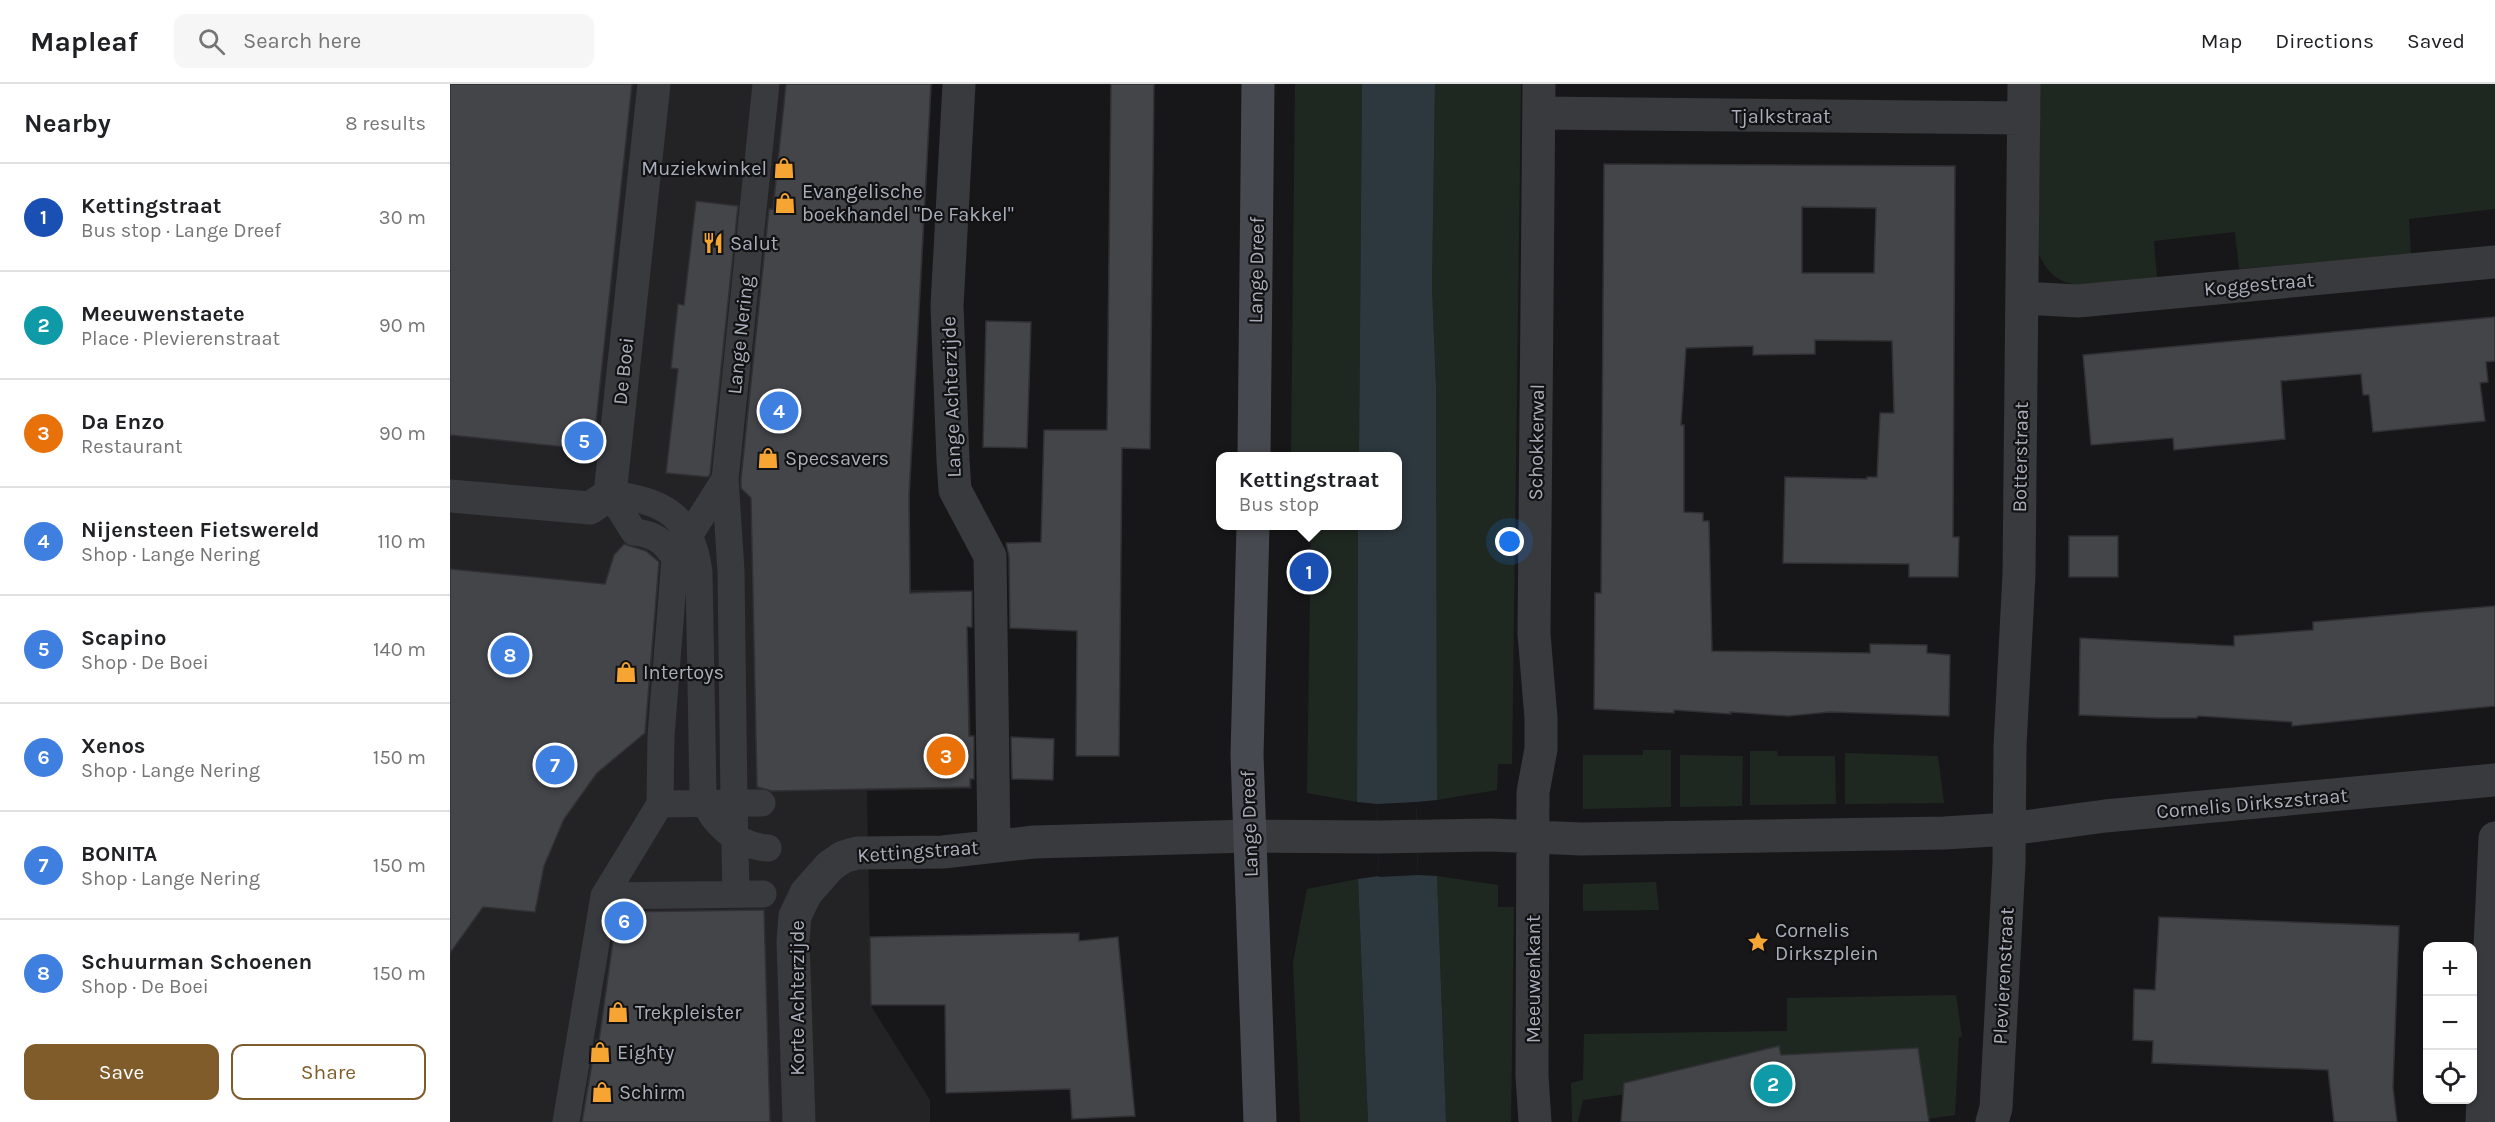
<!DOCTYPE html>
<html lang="en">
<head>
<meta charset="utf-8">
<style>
	body { margin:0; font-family:Karla,sans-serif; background:#f6f6f6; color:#202124 }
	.controls { position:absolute; right:18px; bottom:18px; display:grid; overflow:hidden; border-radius:12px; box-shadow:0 2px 4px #0004 }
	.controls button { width:54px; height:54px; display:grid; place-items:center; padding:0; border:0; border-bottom:2px solid #e0e0e0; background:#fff; color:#202124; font:30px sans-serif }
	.you { position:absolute; left:1060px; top:458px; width:21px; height:21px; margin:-15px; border:4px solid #fff; border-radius:50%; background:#1a73e8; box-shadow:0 0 0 9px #1a73e833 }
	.badge { display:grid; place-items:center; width:39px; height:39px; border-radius:50%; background:#805c2a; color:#fff; font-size:20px; font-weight:700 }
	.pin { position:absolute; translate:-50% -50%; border:3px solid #fff; box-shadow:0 2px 6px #0006 }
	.popup { position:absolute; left:766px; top:368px; width:186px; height:78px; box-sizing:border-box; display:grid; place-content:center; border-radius:12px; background:#fff; filter:drop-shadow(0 2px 4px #0005); font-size:20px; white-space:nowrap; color:#757577 }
	.popup b { font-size:22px; color:#202124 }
	.popup::after { content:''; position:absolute; left:50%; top:100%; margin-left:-12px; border:12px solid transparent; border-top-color:#fff }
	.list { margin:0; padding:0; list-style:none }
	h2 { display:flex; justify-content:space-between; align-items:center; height:78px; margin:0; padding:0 24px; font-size:26px }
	h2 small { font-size:20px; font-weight:400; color:#757577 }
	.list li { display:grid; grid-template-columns:39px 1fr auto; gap:18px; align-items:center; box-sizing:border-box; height:108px; padding:0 24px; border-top:2px solid #e0e0e0 }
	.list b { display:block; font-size:22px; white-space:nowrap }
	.list p { margin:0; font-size:20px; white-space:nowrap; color:#757577 }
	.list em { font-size:20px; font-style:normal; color:#757577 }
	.actions { display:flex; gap:12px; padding:18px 24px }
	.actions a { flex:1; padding:14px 0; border:2px solid #805c2a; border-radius:12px; text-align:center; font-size:21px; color:#805c2a }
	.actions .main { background:#805c2a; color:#fff }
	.icon { flex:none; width:33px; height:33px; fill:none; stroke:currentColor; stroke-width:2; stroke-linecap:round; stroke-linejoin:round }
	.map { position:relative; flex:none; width:2045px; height:1038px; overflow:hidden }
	header { display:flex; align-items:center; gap:36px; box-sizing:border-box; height:84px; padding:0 30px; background:#fff; border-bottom:2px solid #e0e0e0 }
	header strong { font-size:28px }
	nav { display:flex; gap:33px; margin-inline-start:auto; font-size:21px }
	.search { width:420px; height:54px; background:#f6f6f6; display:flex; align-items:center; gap:15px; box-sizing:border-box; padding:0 21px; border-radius:12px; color:#757577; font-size:22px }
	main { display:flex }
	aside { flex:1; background:#fff }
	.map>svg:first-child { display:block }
	.built { fill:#232326 }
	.green { fill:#1f2820 }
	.water { fill:#2d383e }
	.pier { fill:#171719 }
	.building { fill:#434549; stroke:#313135; stroke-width:1.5; fill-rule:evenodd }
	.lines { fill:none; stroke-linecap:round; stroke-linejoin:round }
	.pedestrian { stroke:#383a3e; stroke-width:27 }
	.minor { stroke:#383a3e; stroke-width:33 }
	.secondary { stroke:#46494f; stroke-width:33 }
	.labels { text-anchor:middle; stroke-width:4.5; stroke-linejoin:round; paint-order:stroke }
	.street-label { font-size:20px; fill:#a9afba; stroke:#121214 }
	.poi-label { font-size:20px; fill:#a9afba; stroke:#121214; text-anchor:start }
</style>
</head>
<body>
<header>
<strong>Mapleaf</strong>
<div class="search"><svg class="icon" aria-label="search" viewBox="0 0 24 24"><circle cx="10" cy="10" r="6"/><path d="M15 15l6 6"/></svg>Search here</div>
<nav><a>Map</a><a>Directions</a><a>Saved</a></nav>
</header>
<main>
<aside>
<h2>Nearby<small>8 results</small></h2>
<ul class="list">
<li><span class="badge" style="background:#1a4fb4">1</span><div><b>Kettingstraat</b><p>Bus stop · Lange Dreef</p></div><em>30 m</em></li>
<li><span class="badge" style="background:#0f9aa8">2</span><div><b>Meeuwenstaete</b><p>Place · Plevierenstraat</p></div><em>90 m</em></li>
<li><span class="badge" style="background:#e8710a">3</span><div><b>Da Enzo</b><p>Restaurant</p></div><em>90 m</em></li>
<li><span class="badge" style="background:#3f7fe0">4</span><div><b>Nijensteen Fietswereld</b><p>Shop · Lange Nering</p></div><em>110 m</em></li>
<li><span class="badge" style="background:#3f7fe0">5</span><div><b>Scapino</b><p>Shop · De Boei</p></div><em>140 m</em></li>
<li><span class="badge" style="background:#3f7fe0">6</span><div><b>Xenos</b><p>Shop · Lange Nering</p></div><em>150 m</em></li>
<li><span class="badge" style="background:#3f7fe0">7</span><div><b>BONITA</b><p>Shop · Lange Nering</p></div><em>150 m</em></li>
<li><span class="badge" style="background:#3f7fe0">8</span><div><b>Schuurman Schoenen</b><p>Shop · De Boei</p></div><em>150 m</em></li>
</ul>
<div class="actions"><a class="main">Save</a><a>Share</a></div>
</aside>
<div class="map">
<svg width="2045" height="1038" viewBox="0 0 2045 1038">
	<rect width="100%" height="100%" fill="#171719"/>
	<!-- built -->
	<path class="built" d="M0 0H482L460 414 461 506H517L522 705 417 707 421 922 480 1016V1038H0Z"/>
	<!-- green -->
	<path class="green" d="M845 0H912L909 372H851L850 370 841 369Z
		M985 0H1071L1062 680H1048L1047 706 987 716 986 302 982 203Z
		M1590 0H2045V125L1959 135 1961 170 1789 185 1785 148 1704 157 1707 194 1628 201C1607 198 1598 189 1589 171Z
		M861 442H908L907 718 857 709Z
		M1193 666H1221V723L1133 725V671H1193Z
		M1300 667H1327L1328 672H1385L1386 720 1300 721Z
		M1395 669 1488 672 1494 719 1395 720Z
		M1230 671 1293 672 1292 722 1230 723Z
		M987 792 1048 801V823H1064L1061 1038H996Z
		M908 795 918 1038H850L843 878 857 805Z
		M1206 798 1209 826 1133 827V800Z
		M1506 911 1512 953H1509L1505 1031 1478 1035 1467 964 1324 972 1174 999 1177 1010 1133 1016 1128 1038H1122L1121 999 1133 996 1134 950 1337 947V914Z"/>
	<!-- water -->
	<path class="water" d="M912 0H985L982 203 986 302 987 716 966 718 968 791 987 792 996 1038H918L908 795 929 792 927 720 907 718 908 442H948V372H909Z"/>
	<!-- pier -->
	<path class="pier" d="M966 718 968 791 929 793 927 720Z"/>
	<!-- building -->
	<path class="building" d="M0 0H182L143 366 0 351Z
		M336 0H481L459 411 460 509 522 507V543H517L519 652H524V695H520V703L322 707 307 703 301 414 291 404V395L319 125H323Z
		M661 0H704L700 365 672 364 669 672H626L627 547 560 544 559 472 556 459 591 458 594 346H657Z
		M1154 80 1505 82 1503 453H1509L1508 493H1459V480L1333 479 1335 393 1417 395V393H1427L1430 329H1444L1442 257 1365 256V270L1303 271V262L1236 264 1231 341H1234V428L1253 429V437H1259L1262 567 1420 569V560L1477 561V569L1500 571 1499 632 1380 628 1338 632 1280 628 1281 630 1224 626V629L1144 625 1145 509H1151ZM1352 123 1426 124 1424 189H1352Z
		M246 117 288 122 260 390 258 393 216 389 228 285 221 284 228 220 234 221Z
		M2045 233V277L2036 278 2038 298 2030 299 2035 337 1923 348 1919 311H1913L1911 290 1831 297 1835 355 1724 366 1723 354 1641 361 1633 271Z
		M536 237 581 238 577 364 533 363Z
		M1619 452H1668V493H1619Z
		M174 460 196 467 209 478 195 649 147 689 114 735 94 782 85 828 33 823 0 869V485L155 500 164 471Z
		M2045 522V622L1842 642V638L1748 632 1747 634H1708L1629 631 1630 554 1784 562V552L1863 546V538Z
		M561 653 604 655 603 696 562 695Z
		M314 826 320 1038H132L146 956 149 957 167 828Z
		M1709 833 1949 842 1943 1003 1947 1038H1884L1878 986 1702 979 1703 957 1683 956 1684 905 1705 906Z
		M629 849V857L668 853 685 1032 622 1035 620 1005 496 1009 495 921H421L420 853Z
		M1329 962 1331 971 1468 964 1479 1038H1171L1174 999Z"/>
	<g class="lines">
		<!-- pedestrian -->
		<path class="pedestrian" d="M160 410C212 416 242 431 249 488L253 711C260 739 288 762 318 764
			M232 463 275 395
			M312 719H284L281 487 275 395 316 0
			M210 720 284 719 286 809
			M154 812 313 810
			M116 1038 154 812 210 720 211 652 225 474C214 457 204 450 184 448L160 410"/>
		<!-- minor -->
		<path class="minor" d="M509 0 497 222 503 376 505 406 540 472 544 761
			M1089 29 1574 34
			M1573 214 1628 217 2045 178
			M0 412 140 424 160 410 204 0
			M349 1038 343 857 345 832 356 809 380 782 393 773 407 769 493 768 584 758 800 752 928 753 1040 751 1131 755 1494 749 1560 745 1655 732 2045 696
			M1085 1038 1082 992 1083 708 1091 665V634L1084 550 1089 0
			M1542 1038 1546 1024 1559 779 1560 662 1569 490 1574 0
			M2032 1038 2045 754"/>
		<!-- secondary -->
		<path class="secondary" d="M804 372 808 0
			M803 442 797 671 810 1038"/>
	</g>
	<!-- icons -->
	<defs>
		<symbol id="shop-bare" viewBox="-9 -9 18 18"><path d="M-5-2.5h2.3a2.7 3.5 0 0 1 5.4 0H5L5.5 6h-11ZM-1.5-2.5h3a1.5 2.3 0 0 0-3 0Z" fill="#f6a532" stroke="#121214" stroke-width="2.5" paint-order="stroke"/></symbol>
		<symbol id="restaurant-bare" viewBox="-9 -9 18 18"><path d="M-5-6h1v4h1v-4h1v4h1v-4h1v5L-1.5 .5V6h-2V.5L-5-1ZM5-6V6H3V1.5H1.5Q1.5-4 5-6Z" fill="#f6a532" stroke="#121214" stroke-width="2.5" paint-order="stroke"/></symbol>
		<symbol id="sight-bare" viewBox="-9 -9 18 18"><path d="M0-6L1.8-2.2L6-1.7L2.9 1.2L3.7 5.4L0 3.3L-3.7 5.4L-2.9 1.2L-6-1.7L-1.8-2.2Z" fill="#f6a532" stroke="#121214" stroke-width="2.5" paint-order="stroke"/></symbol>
	</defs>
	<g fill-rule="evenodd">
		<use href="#shop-bare" x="319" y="69" width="30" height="30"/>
		<use href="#shop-bare" x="320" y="104" width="30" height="30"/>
		<use href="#restaurant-bare" x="248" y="144" width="30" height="30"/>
		<use href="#shop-bare" x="303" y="359" width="30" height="30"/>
		<use href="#shop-bare" x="161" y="573" width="30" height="30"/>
		<use href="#sight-bare" x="1293" y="843" width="30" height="30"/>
		<use href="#shop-bare" x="153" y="913" width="30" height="30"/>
		<use href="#shop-bare" x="135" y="953" width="30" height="30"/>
		<use href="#shop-bare" x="137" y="993" width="30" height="30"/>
	</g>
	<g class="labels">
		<!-- street labels -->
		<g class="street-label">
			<text x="1331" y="39">Tjalkstraat</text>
			<text transform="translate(806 186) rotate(-89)" y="7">Lange Dreef</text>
			<text transform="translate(1809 200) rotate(-5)" y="7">Koggestraat</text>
			<text transform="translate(290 251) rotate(-84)" y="7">Lange Nering</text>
			<text transform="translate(173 287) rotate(-84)" y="7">De Boei</text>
			<text transform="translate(501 313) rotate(-92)" y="7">Lange Achterzijde</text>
			<text transform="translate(1086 358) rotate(-89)" y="7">Schokkerwal</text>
			<text transform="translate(1570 373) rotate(-89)" y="7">Botterstraat</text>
			<text transform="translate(1802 719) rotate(-5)" y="7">Cornelis Dirkszstraat</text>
			<text transform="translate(799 740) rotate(-92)" y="7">Lange Dreef</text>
			<text transform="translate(468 767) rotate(-4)" y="7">Kettingstraat</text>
			<text transform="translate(1553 892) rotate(-87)" y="7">Plevierenstraat</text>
			<text transform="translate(1083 895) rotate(-90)" y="7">Meeuwenkant</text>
			<text transform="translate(347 914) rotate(-90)" y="7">Korte Achterzijde</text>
		</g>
		<!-- poi labels -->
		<g class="poi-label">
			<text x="317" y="91" text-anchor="end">Muziekwinkel</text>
			<text x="352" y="114">Evangelische<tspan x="352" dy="23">boekhandel "De Fakkel"</tspan></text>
			<text x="280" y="166">Salut</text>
			<text x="335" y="381">Specsavers</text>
			<text x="193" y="595">Intertoys</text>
			<text x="1325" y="853">Cornelis<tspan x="1325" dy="23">Dirkszplein</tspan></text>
			<text x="185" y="935">Trekpleister</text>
			<text x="167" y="975">Eighty</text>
			<text x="169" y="1015">Schirm</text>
		</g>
	</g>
</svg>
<div class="controls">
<button>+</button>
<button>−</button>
<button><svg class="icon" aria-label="locate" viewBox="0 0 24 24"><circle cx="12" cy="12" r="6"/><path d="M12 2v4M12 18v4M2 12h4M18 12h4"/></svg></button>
</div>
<div class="you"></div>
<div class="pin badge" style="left:859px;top:488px;background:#1a4fb4">1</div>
<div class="popup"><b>Kettingstraat</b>Bus stop</div>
<div class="pin badge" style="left:1323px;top:1000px;background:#0f9aa8">2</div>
<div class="pin badge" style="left:496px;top:672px;background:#e8710a">3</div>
<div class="pin badge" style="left:329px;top:327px;background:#3f7fe0">4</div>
<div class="pin badge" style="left:134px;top:357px;background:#3f7fe0">5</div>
<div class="pin badge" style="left:174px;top:837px;background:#3f7fe0">6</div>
<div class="pin badge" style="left:105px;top:681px;background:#3f7fe0">7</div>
<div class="pin badge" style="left:60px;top:571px;background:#3f7fe0">8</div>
</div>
</main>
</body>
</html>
